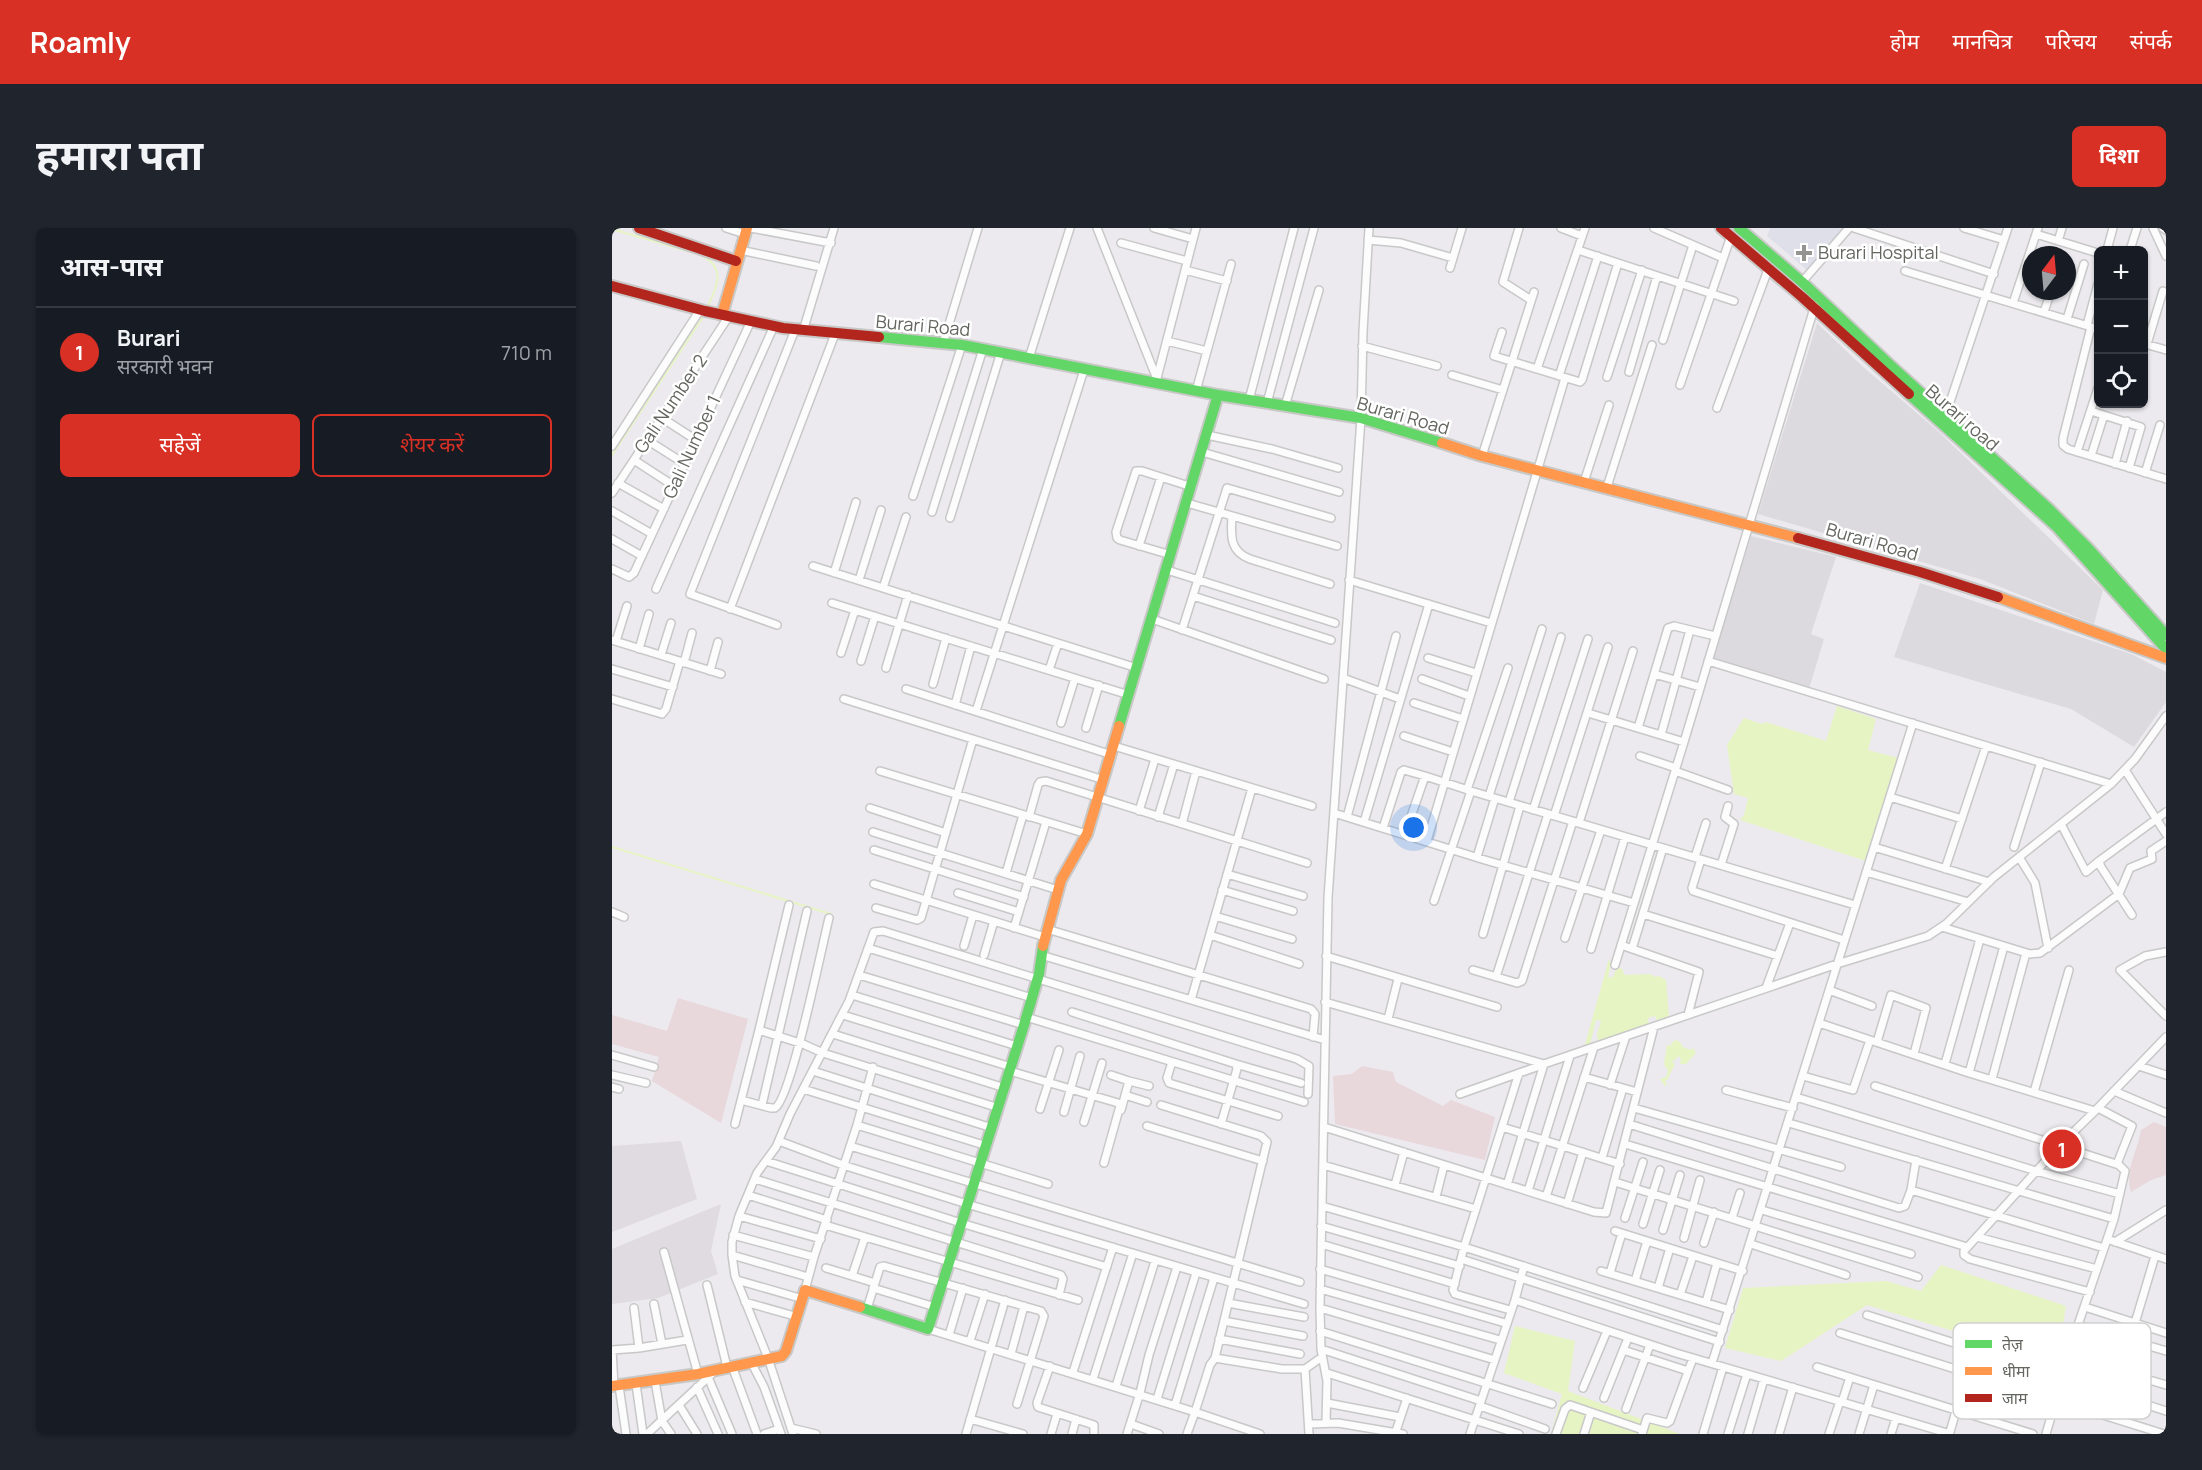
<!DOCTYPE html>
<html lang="hi">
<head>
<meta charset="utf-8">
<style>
	body { margin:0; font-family:Manrope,"Noto Sans Devanagari",sans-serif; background:#20242c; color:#f1f3f6 }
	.controls { position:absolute; right:18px; top:18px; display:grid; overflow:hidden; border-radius:9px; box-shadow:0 2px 4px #0004 }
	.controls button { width:54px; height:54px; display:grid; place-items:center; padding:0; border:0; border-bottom:2px solid #363941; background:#171b24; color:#f1f3f6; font:30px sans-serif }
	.compass { position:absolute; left:1410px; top:18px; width:54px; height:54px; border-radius:50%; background:#171b24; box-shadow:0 2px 4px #0004; rotate:16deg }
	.you { position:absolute; left:802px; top:600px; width:21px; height:21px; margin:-15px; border:4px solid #fff; border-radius:50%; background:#1a73e8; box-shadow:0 0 0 9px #1a73e833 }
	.badge { display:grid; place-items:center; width:39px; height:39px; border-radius:50%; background:#d93025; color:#fff; font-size:20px; font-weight:700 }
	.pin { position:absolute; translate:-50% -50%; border:3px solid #fff; box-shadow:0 2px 6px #0006 }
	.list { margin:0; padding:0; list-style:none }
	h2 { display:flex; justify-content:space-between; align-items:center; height:78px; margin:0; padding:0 24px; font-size:26px }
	h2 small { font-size:20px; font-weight:400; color:#9ea1a6 }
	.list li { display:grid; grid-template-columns:39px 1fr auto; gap:18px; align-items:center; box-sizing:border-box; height:90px; padding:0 24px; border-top:2px solid #363941 }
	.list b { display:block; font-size:22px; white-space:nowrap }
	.list p { margin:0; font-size:20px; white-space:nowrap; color:#9ea1a6 }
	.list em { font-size:20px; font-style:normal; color:#9ea1a6 }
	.actions { display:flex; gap:12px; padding:18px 24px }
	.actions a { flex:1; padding:14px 0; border:2px solid #d93025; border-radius:9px; text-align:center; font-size:21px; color:#d93025 }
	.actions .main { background:#d93025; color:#fff }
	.icon { flex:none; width:33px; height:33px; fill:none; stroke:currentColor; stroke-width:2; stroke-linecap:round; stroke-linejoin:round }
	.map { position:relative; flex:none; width:1554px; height:1206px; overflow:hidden; border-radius:9px }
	header { display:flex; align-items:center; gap:36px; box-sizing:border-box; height:84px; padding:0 30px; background:#d93025; color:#fff }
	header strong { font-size:28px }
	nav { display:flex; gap:33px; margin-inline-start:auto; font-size:21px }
	.intro { display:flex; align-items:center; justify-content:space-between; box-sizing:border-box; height:144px; padding:0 36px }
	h1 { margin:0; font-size:42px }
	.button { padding:15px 27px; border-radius:9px; background:#d93025; color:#fff; font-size:21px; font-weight:700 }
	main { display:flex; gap:36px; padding:0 36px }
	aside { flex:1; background:#171b24; border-radius:9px; box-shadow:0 2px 4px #0004 }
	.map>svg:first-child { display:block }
	.industrial { fill:#dcdade }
	.education { fill:#dfdbe1 }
	.medical { fill:#dedfe9 }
	.green { fill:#e8d7db }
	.water { fill:#e6f4c3 }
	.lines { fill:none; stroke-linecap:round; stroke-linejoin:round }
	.stream { stroke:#e6f4c3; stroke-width:2 }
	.street-casing { stroke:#c8c8c8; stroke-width:10 }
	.fast-casing { stroke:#c8c8c7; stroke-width:14 }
	.slow-casing { stroke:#c8c8c7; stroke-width:14 }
	.jam-casing { stroke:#c8c8c7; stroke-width:14 }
	.street { stroke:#fcfcfc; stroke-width:7 }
	.fast { stroke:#63d668; stroke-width:10 }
	.slow { stroke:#ff974d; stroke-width:10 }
	.jam { stroke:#b3261e; stroke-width:10 }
	.poi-dot { fill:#949591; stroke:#fff; stroke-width:2 }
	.labels { text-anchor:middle; stroke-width:5; stroke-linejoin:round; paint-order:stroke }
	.poi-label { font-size:18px; fill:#64675f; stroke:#fff; text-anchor:start }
	.street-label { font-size:18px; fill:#64675f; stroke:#fff }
	.key { fill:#fff; stroke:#d0d1cf; stroke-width:1.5 }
	.key-label { font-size:16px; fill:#64675f }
</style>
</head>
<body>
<header>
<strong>Roamly</strong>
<nav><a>होम</a><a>मानचित्र</a><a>परिचय</a><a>संपर्क</a></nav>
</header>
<div class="intro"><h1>हमारा पता</h1><a class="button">दिशा</a></div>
<main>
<aside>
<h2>आस-पास<small></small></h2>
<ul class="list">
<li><span class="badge">1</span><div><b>Burari</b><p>सरकारी भवन</p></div><em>710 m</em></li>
</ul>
<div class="actions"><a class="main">सहेजें</a><a>शेयर करें</a></div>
</aside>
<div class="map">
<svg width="1554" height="1206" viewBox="0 0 1554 1206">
	<rect width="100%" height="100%" fill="#eceaee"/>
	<!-- industrial -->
	<path class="industrial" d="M1205 95 1250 138 1327 204 1491 362 1482 396 1368 351 1146 286Z
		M1139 308 1224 329 1199 406 1212 411 1197 461 1101 430Z
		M1308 355 1519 426 1554 444V474L1522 519 1459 481 1282 429Z"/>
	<!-- education -->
	<path class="education" d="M69 913 85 971 0 1004V918Z
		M109 976 99 1023 106 1046 46 1070 0 1076V1021Z"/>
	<!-- medical -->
	<path class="medical" d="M1158 0H1232L1195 42 1155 8Z"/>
	<!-- green -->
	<path class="green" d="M66 770 136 791 109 895 40 853 47 829 0 816V787L55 803Z
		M750 838 781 844 784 854 831 878 839 872 883 889 873 932 723 896 721 848 740 846Z
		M1542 894 1554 899V947L1539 952 1519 964C1512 942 1526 923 1529 902Z"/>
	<!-- water -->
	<path class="water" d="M1225 478 1264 491 1256 522 1286 530 1254 633 1128 592 1132 587 1136 570 1122 566 1115 517 1132 490 1150 496 1154 494 1214 513Z
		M997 731 999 735 996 749H1001L1005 738 1010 741 1013 747 1039 746 1042 749 1047 748 1054 752 1057 788 1045 793 1043 788 1036 790 1037 796 986 815 985 806 989 793 984 792 978 817 972 820Z
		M1064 812 1068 814 1071 819 1078 822 1081 820 1084 825 1074 836H1068L1069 831 1067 828 1060 834 1063 836 1055 852 1053 853 1055 857 1053 858 1048 851 1054 849 1056 843 1052 836 1055 817H1059L1061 821 1059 815Z
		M1329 1037 1454 1078 1451 1097 1454 1112 1447 1135 1255 1077 1169 1133 1113 1120 1131 1060 1274 1053 1309 1063Z
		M903 1098 963 1113 956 1163 1068 1206H939L950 1166 892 1145Z"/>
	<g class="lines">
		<!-- stream -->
		<path class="stream" d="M0 1 89 27C115 40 105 59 95 80
			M0 227 93 86
			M0 619 219 686"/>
		<defs>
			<path id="street" d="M114 0 133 6
				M139 0 219 15
				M485 0 545 151
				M542 0 581 11
				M907 0 891 54 919 72
				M949 0 970 8
				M1042 0 1111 30
				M1242 0 1382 46
				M1541 0 1554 28
				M1551 0 1554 2
				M1424 6 1486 25
				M756 12 789 15 841 30
				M1392 12 1396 0
				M1446 13 1450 0
				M509 15 575 33
				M128 22 204 38
				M966 22 1122 73
				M1495 22 1501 0
				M1518 22 1525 0
				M838 40 850 0
				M573 42 615 53
				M1293 43 1486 101
				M1190 54 1237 0
				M1401 75 1426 0
				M1432 84 1439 63
				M1455 91 1472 36
				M1475 97 1486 56
				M1479 99 1451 210V217L1456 221 1554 251
				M191 103 222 0
				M890 104 882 128 968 154 970 152 1006 35
				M1051 112 1081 17
				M555 113 595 123
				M331 116 366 0
				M1533 116 1554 122
				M1535 116 1551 63
				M750 118 825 138
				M417 130 458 0
				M925 141 973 0
				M1017 144 1045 48
				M840 147 891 162
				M947 148 986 28
				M995 149 1030 42
				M545 150 584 0
				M1068 157 1119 8
				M584 163 619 36
				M637 172 682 0
				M655 175 702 0
				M673 178 707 62
				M1105 180 1157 39
				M1479 183 1529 199 1517 240
				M1333 189 1392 12 1352 0
				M50 190 84 212
				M595 207 660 221 726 240
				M35 212 73 236
				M0 218 88 82
				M590 224 727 264
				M1465 224 1486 160
				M870 228 922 64
				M1479 228 1492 187
				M22 232 62 258
				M1503 236 1515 193
				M1533 245 1548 197
				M972 254 997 177
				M6 255 52 281
				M995 259 1040 117
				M0 265 117 88
				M301 268 350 117
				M575 275 725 318
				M0 283 40 306
				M320 284 371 121
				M620 288C619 307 617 323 638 331L718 356
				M338 290 389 124
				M0 311 30 328
				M527 318 549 249
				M559 327 508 312 505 310 504 304 524 243H530L580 259
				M201 338 525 440
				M0 341 17 349 22 345 139 93
				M555 342 723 395
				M222 345 244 274
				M247 352 269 282
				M737 352 879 395
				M271 360 294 289
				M44 361 162 98
				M581 368 719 412
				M220 375 517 467
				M118 381 223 106
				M540 391 712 451
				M165 397 78 366 183 102
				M570 402 615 260 719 290
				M0 412 109 446
				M4 413 15 378
				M27 421 37 386
				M229 425 243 382
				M49 427 59 395
				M816 430 864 445
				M249 433 263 388
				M1096 433 1499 556
				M72 435 80 405
				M274 440 296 367
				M0 441 61 459
				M437 442 446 415
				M98 443 106 414
				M1042 446 1088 459
				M731 450 788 471
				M810 451 857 468
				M321 456 334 410
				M294 461 500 527
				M0 471 50 486 54 481 68 433
				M232 471 492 552
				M802 475 851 491
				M343 477 359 418
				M364 483 472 142
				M976 485 1072 514
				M449 495 463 450
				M474 500 487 457
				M1026 500 1056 400 1062 398 1103 408
				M1049 507 1078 402
				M792 508 841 524
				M502 518 700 578
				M1028 528 1064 540
				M1513 542 1554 606
				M268 543 475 606
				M1063 543 1116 562
				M855 562 896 440
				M877 568 930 401
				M1278 569 1350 591
				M897 574 949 409
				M258 580 334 605
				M921 582 976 411
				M527 583 543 531
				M722 585 873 632 1022 675
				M942 588 996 419
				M417 589 426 557 428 554 434 553 695 635
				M546 589 562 536
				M735 589 784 408
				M752 594 817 376
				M967 595 1021 423
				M570 596 584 543
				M1449 596 1474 644 1487 633
				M771 600 789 544 792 542 813 548
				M261 604 446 662
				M793 606 813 548 859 563 1243 677
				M815 613 953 150
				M1262 619 1377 654
				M1402 619 1429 534
				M262 622 412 669
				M865 629 883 570
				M1083 629 1094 595
				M1407 629 1423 655 1436 720
				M1089 631 1080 660 1081 663 1232 712
				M1109 637 1122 596 1113 589 1116 578
				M1333 641 1374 518
				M1254 644 1356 674
				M394 645 411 587
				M615 646 691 668
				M262 656 433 709
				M610 662 681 683
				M346 665 407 684
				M822 673 859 563
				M177 677 147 802 191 816 211 825 387 880
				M264 680 305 692 309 690 361 511
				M0 684 12 689
				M1031 686 1166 728
				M1520 687 1489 639 1487 633 1554 584
				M603 688 680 711
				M1330 699 1418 726 1428 725 1507 666 1518 640 1540 631 1539 623 1554 613
				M402 700 434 594
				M435 701 699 781 703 786 701 809
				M871 706 908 578
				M598 707 687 736
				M953 710 989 602
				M1009 717 1087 744 1076 787
				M352 718 361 687
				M256 720 420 770
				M979 721 1013 609
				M1020 721 1051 620
				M1554 724 1533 728 1508 742 1554 788
				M372 727 382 693
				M429 727 713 812
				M714 728 885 779
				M1003 737 1072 514 1203 77
				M861 742 905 755 910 753 961 593
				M247 747 412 797
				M884 749 936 586
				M1154 760 1178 695
				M1217 762 1260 778
				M240 767 405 818
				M579 772 640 560
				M713 774 932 836 1225 736 1316 708 1334 696 1382 649 1499 556 1523 531 1554 488
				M460 784 624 836 625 841 609 896
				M231 787 399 839
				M414 789 692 874
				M776 791 786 751
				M1207 795 1357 845 1483 883
				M221 806 393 860
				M1265 814 1279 767 1314 780 1302 826
				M0 827 42 839
				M560 834 555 850 557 855 666 888
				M624 836 689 855
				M1333 836 1368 711
				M1527 838 1554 847
				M201 843 380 900
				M398 843 506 875 508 878 492 935
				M1357 845 1392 718
				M0 847 34 855
				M499 847 517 853 509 882
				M1191 848 1241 862 1258 812
				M972 849 1025 864
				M1380 851 1414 725
				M517 853 537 858
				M998 857 1014 808
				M1263 858 1507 937 1513 943 1502 991 1466 1097 1434 1206
				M0 859 7 861
				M191 861 375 918
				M1114 862 1181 880
				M1502 863 1554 885
				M1422 864 1457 742
				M848 866 930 837
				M513 867 535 874
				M1184 869 1424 943 1508 966
				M129 872 159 880H163C179 871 210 718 217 690
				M150 877 195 683
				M549 877 649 908 655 914 603 1130
				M1022 880 1229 939
				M1486 880 1520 898 1505 936
				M428 881 447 822
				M452 884 468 828
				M472 894 490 835
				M1177 895 1502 991
				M123 896 147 802
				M1017 896 1287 980 1293 978 1299 962
				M245 897 436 956
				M535 898 651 933
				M712 899 982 984 994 985 1042 799
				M890 899 1008 936
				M167 913 231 937 355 976 692 1076
				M1013 916 1355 1019
				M238 918 688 1054
				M990 930 1011 860
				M1304 932 1299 962 1492 1020
				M154 933 349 995 495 1039
				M711 937 864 981
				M143 951 449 1047 451 1051 447 1067
				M1003 954 1306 1049
				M783 957 792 924
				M895 957 932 836
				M916 963 958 828
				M136 967 215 992
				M824 969 832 937
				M934 969 982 819
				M955 976 971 924
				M710 978 852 1019 1111 1102
				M1150 982 1299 1026
				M127 988 209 1011
				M1013 990 1031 934
				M1120 990 1128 965
				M1031 996 1048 942
				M213 997 466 1072
				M709 998 848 1038
				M1051 1002 1068 947
				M1003 1003 1131 1043
				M121 1007 202 1029
				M1365 1009 1485 1041
				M1072 1010 1088 952
				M1495 1011 1554 1031
				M1503 1014 1554 982
				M1092 1015 1102 984
				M709 1016 843 1056
				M1139 1016 1234 1047
				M52 1024 86 1146
				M120 1027 196 1049
				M849 1031 1108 1114
				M214 1040 263 1055
				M708 1041 893 1095
				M989 1043 1118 1082
				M998 1045 1010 1005
				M240 1048 253 1009
				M125 1052 191 1071
				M1023 1053 1035 1013
				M95 1057 115 1139
				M261 1060 323 1079
				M1046 1060 1058 1020
				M708 1061 888 1112
				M193 1062 202 1029 245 897 261 839
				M1478 1064 1358 1031 1352 1027V1023L1447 918 1483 883 1554 809
				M1068 1067 1081 1028
				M903 1072 912 1038
				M133 1074 186 1089
				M1094 1074 1105 1035
				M616 1075 692 1089
				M42 1076 50 1116
				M1473 1079 1554 1105
				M22 1080 27 1120
				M708 1080 883 1132
				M255 1081 268 1039 272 1038 429 1083 432 1088 405 1176
				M898 1082 843 1066 841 1062 852 1019 907 845
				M1255 1087 1554 1183
				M612 1093 691 1108
				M1523 1095 1543 1028
				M1466 1097 1554 1123
				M316 1101 583 1184 598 1137 603 1130 670 1141H693
				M708 1103 940 1176
				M1228 1105 1552 1206
				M337 1107 351 1060
				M607 1111 688 1126
				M358 1113 373 1066
				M709 1121 869 1173
				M0 1122 27 1120 75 1112
				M0 1122 2 1158
				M1011 1122 1076 1143
				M399 1126 412 1078
				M1456 1128 1554 1157
				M139 1134 152 1159 169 1206
				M1100 1135 1301 495
				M120 1138 145 1206
				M438 1138 425 1175 426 1179 482 1197V1206
				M1205 1139 1421 1206
				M461 1144 501 1019
				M715 1145 907 1206
				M96 1149 120 1206
				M481 1151 521 1025
				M43 1153 50 1193 59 1206
				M24 1156 31 1206
				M7 1158 14 1206
				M504 1158 543 1033
				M85 1159 106 1206
				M971 1160 995 1103
				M992 1170 1016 1110
				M545 1171 584 1045
				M1230 1174 1238 1149
				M715 1175 788 1189
				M67 1177 85 1206
				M563 1177 602 1050
				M868 1178 933 1201
				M1014 1181 1038 1117
				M358 1191 411 1206
				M714 1195 715 1153 709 1121 708 1080 716 670 749 190 751 104 757 0
				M519 1196 547 1206
				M697 1196 726 1195 791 1206
				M179 1200 204 1206
				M35 1206 103 1143
				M152 1206 167 1201
				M181 1206 156 1130 123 1048 120 1027V1014L127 988 145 945 164 919 178 886 237 773 262 704 271 703 685 831 697 838 696 866
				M354 1206 393 1072
				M439 1206 445 1186
				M460 1206 464 1191
				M515 1206 528 1165 537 1127 565 1039
				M575 1206 583 1184 648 1206
				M697 1206 693 1141 710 1129
				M783 1206 795 1170
				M858 1206 903 1072 1064 1125 1335 1205 1338 1204 1344 1183
				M944 1206 953 1181 958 1177 1031 1202
				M972 1206 979 1184
				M1030 1206 1035 1190 1055 1195 1058 1193 1081 1130
				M1091 1206 1111 1139
				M1116 1206 1135 1146
				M1136 1206 1152 1151
				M1167 1206 1181 1159
				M1217 1206 1228 1173
				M1247 1206 1262 1157
				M1279 1206 1284 1190"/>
			<path id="fast" d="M1127 0 1190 54 1278 137 1437 281 1476 320 1554 407
				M267 109 350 117 606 167 749 190 830 215
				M1297 166 1445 299 1554 421
				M507 498 606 167
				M248 1079 316 1101 412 797 427 746 431 718"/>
			<path id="slow" d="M110 87 135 0
				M830 215 870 228 1186 310
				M1386 369 1554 430
				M431 718 449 652 475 606 507 498
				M0 1158 86 1146 170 1128 174 1123 193 1062 248 1079"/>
			<path id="jam" d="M27 0 124 33
				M1109 0 1190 69 1297 166
				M0 58 93 83 171 100 267 109
				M1186 310 1308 344 1386 369"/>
		</defs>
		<!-- street casing -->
		<use href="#street" class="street-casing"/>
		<!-- fast casing -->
		<use href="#fast" class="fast-casing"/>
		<!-- slow casing -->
		<use href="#slow" class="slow-casing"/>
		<!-- jam casing -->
		<use href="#jam" class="jam-casing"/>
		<!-- street -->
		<use href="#street" class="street"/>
		<!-- fast -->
		<use href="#fast" class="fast"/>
		<!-- slow -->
		<use href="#slow" class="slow"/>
		<!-- jam -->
		<use href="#jam" class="jam"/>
	</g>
	<!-- markers -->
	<path class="poi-dot" d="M1189 16h6v6h6v6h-6v6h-6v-6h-6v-6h6z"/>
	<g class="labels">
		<!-- poi labels -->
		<g class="poi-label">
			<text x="1206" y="31">Burari Hospital</text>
		</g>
		<!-- street labels -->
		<g class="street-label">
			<text transform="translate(311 98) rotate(5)" y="6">Burari Road</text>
			<text transform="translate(59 176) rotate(-56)" y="6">Gali Number 2</text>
			<text transform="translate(791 188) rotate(16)" y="6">Burari Road</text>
			<text transform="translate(1350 190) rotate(41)" y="6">Burari road</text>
			<text transform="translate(80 219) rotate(-65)" y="6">Gali Number 1</text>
			<text transform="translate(1260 314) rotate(16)" y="6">Burari Road</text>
		</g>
	</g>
	<!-- legend -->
	<rect x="1341" y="1095" width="198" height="96" rx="9" class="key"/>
	<rect x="1353" y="1112" width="27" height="8" fill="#63d668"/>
	<rect x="1353" y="1139" width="27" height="8" fill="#ff974d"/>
	<rect x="1353" y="1166" width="27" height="8" fill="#b3261e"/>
	<g class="key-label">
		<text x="1390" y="1122">तेज़</text>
		<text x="1390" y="1149">धीमा</text>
		<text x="1390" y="1176">जाम</text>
	</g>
</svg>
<div class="controls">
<button>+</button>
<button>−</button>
<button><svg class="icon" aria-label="locate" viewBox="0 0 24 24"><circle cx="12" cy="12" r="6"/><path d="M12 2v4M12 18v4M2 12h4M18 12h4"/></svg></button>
</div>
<svg class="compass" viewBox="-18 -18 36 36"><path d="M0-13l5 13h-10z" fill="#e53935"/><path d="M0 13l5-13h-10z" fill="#9ea1a6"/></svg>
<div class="you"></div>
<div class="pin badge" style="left:1450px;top:921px">1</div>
</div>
</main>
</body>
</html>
